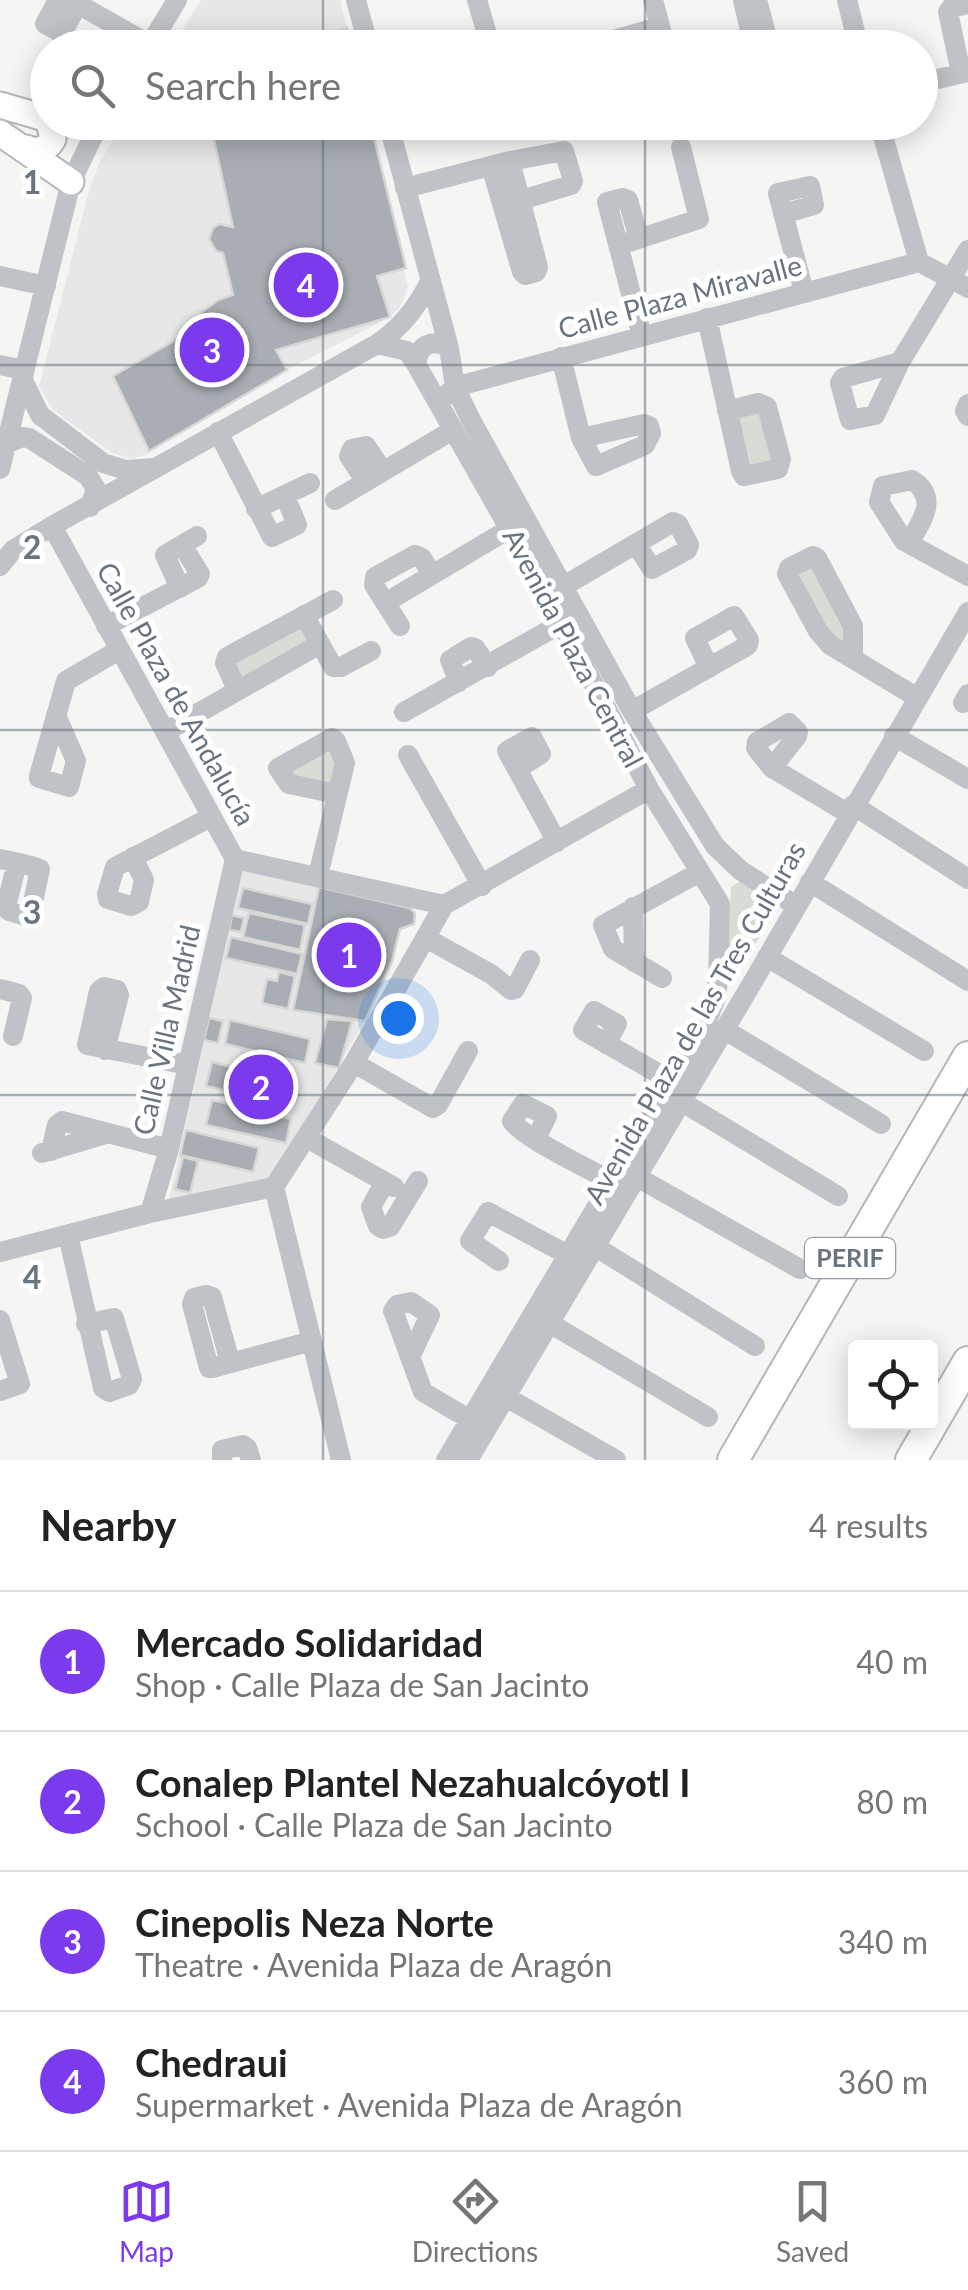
<!DOCTYPE html>
<html lang="en">
<head>
<meta charset="utf-8">
<style>
	body { margin:0; font-family:Lato,sans-serif; background:#f6f6f6; color:#222 }
	.controls { position:absolute; right:30px; bottom:30px; display:grid; overflow:hidden; border-radius:10px; box-shadow:0 5px 25px #0003 }
	.controls button { width:90px; height:90px; display:grid; place-items:center; padding:0; border:0; border-bottom:2px solid #e0e0e0; background:#fff; color:#222; font:50px sans-serif }
	.you { position:absolute; left:398px; top:1018px; width:35px; height:35px; margin:-25px; border:8px solid #fff; border-radius:50%; background:#1a73e8; box-shadow:0 0 0 15px #1a73e833 }
	.badge { display:grid; place-items:center; width:65px; height:65px; border-radius:50%; background:#7c3aed; color:#fff; font-size:32px; font-weight:700 }
	.pin { position:absolute; translate:-50% -50%; border:5px solid #fff; box-shadow:0 2px 10px #0006 }
	.list { margin:0; padding:0; list-style:none }
	h2 { display:flex; justify-content:space-between; align-items:center; height:130px; margin:0; padding:0 40px; font-size:42px }
	h2 small { font-size:32px; font-weight:400; color:#767676 }
	.list li { display:grid; grid-template-columns:65px 1fr auto; gap:30px; align-items:center; box-sizing:border-box; height:140px; padding:0 40px; border-top:2px solid #e0e0e0 }
	.list b { display:block; font-size:38px; white-space:nowrap }
	.list p { margin:0; font-size:32px; white-space:nowrap; color:#767676 }
	.list em { font-size:32px; font-style:normal; color:#767676 }
	.icon { flex:none; width:55px; height:55px; fill:none; stroke:currentColor; stroke-width:2; stroke-linecap:round; stroke-linejoin:round }
	.map { position:relative; flex:none; width:968px; height:1460px; overflow:hidden }
	.search { position:absolute; background:#fff; box-shadow:0 5px 25px #0003; left:30px; right:30px; top:30px; height:110px; display:flex; align-items:center; gap:25px; box-sizing:border-box; padding:0 35px; border-radius:55px; color:#767676; font-size:38px }
	.sheet { height:690px; background:#fff }
	nav { display:flex; justify-content:space-around; align-items:center; box-sizing:border-box; height:140px; border-top:2px solid #e0e0e0; background:#fff; font-size:28px; color:#767676 }
	nav a { display:grid; justify-items:center; gap:5px }
	nav .on { color:#7c3aed }
	.map>svg:first-child { display:block }
	.built { fill:#e6e7e6 }
	.green { fill:#d7dcd4 }
	.building { fill:#a8aeb4; stroke:#d7d7d5; stroke-width:2.5 }
	.lines { fill:none; stroke-linecap:round; stroke-linejoin:round }
	.major-casing { stroke:#b3b6ba; stroke-width:29 }
	.highway-casing { stroke:#b4b7ba; stroke-width:34 }
	.minor { stroke:#bfc2c6; stroke-width:20 }
	.major { stroke:#fff; stroke-width:25 }
	.highway { stroke:#fff; stroke-width:30 }
	.grid { fill:none; stroke:#687480; stroke-width:2.5; stroke-opacity:0.55 }
	.labels { text-anchor:middle; stroke-width:10; stroke-linejoin:round; paint-order:stroke }
	.shield { fill:#fff; stroke:#959ea6; stroke-width:2.5 }
	.shield-label { font-size:25px; font-weight:bold; fill:#687480 }
	.street-label { font-size:28px; fill:#687480; stroke:#fff }
	.grid-label { font-size:32px; text-anchor:middle; font-weight:bold; fill:#687480; stroke:#fff; stroke-width:10; stroke-linejoin:round; paint-order:stroke }
</style>
</head>
<body>
<div class="map">
<svg width="968" height="1460" viewBox="0 0 968 1460">
	<rect width="100%" height="100%" fill="#f5f6f3"/>
	<!-- built -->
	<path class="built" d="M201 0H340L352 47 171 48Z
		M124 123H370L408 287 399 309 390 317 287 370 143 456 132 459 112 453 53 410 39 387 89 190 100 161Z
		M242 870 319 887 293 1010 365 1021 271 1180 168 1204Z"/>
	<!-- green -->
	<path class="green" d="M763 407 777 464 747 472 733 414Z
		M810 564 846 624V644L828 639 793 573Z
		M298 623 311 646 242 684 230 662Z
		M330 749 340 763 334 789 290 781 285 771Z
		M742 880 778 903 779 908 738 970 733 973 727 966 731 887Z
		M241 1050 290 1061 286 1080 237 1069Z"/>
	<!-- building -->
	<path class="building" d="M347 28 352 48H268Z
		M210 122H370L406 268 377 276 390 317 276 350 287 370 149 451 113 376 191 331 202 312 218 300 233 295 223 253 216 251 209 239 213 228 219 224 233 227Z
		M319 887 410 908 415 913 414 924 400 929 392 961 365 1021 293 1010Z
		M243 888 312 904 308 924 238 908Z
		M249 913 305 925 300 950 243 937Z
		M232 915 244 918 241 932 229 930Z
		M231 937 302 954 297 974 226 958Z
		M279 972 295 976 288 1009 262 1003 267 979 277 981Z
		M209 1018 223 1021 218 1043 204 1040Z
		M327 1019 352 1021 339 1068 315 1063Z
		M230 1020 310 1039 305 1063 225 1044Z
		M212 1062 289 1081 283 1105 206 1086Z
		M212 1100 291 1119 286 1143 206 1125Z
		M186 1130 259 1148 253 1172 180 1155Z
		M183 1157 198 1161 190 1193 175 1189Z"/>
	<g class="lines">
		<defs>
			<path id="major" d="M0 105 48 119
				M0 133 71 182
				M26 148C37 153 47 150 53 139L49 122"/>
			<path id="highway" d="M733 1460 968 1057
				M911 1460 968 1362"/>
		</defs>
		<!-- major casing -->
		<use href="#major" class="major-casing"/>
		<!-- highway casing -->
		<use href="#highway" class="highway-casing"/>
		<!-- minor -->
		<path class="minor" d="M58 0 45 24 58 31 64 29 79 3
			M71 0 150 45
			M356 0 369 48
			M477 0 491 48
			M653 0 666 48
			M743 0 754 48
			M757 0 770 48
			M847 0 859 48
			M148 48 177 0
			M585 48 660 27
			M961 73 948 12 951 8 968 4
			M920 83 968 72
			M388 122 449 348 455 387 471 420 632 711 715 846 740 870 795 905
			M879 122 919 262 968 288
			M491 166 522 272 525 275 536 272 538 267 510 161
			M405 188 510 161 564 151 573 181 571 185 521 200
			M783 214 814 205 810 186 778 193V194L804 292
			M639 239 628 200 623 198 607 202 642 336
			M629 242 699 219 681 147
			M0 276 46 286
			M707 318 741 471 744 476 778 469 781 459 767 407 758 403 727 411
			M377 344 407 351 416 364 544 590 649 789 720 904 718 981 716 998 706 1023 446 1460
			M561 357 581 438 596 466 645 445 651 433 649 426 644 424 581 438
			M900 362 843 378 840 383 850 420 875 415 900 362 968 250
			M416 364C419 344 432 338 449 348
			M0 365 24 370
			M22 378 40 415 103 463 126 470 154 468
			M446 395 455 387 919 262
			M968 404 965 411 968 416
			M218 432 272 537 297 525 285 496
			M6 444 22 437 29 438 88 476 96 489 90 507
			M0 469 71 182 100 122
			M366 482 349 456 352 449 366 446 383 471
			M335 500 453 430
			M256 509 310 483
			M52 526 235 859 444 905
			M909 543C921 522 940 498 912 480L883 486 879 502 904 541 968 576
			M0 566 13 550 52 526 377 344C402 327 416 308 430 282
			M562 587 673 522 678 524 689 545 687 550 652 569 636 544
			M180 588 165 555 197 536
			M385 603 509 529
			M304 615 333 667H341L371 651
			M106 626 198 578 200 574 182 545
			M400 626 374 585 375 577 415 555 422 558 432 575
			M853 657V626L817 558 813 556 789 568 787 574 818 631 830 645 918 698
			M459 682 450 660 471 647 475 648 488 667
			M237 690 225 663 227 657 333 600
			M963 703 968 694
			M632 711 747 646 748 645 749 640 734 616 695 638 709 668
			M404 712 562 623
			M56 715 76 761 69 787 39 778V776L66 681 119 650
			M165 732 320 644
			M894 736 968 779
			M408 755 482 886
			M772 768 797 736 798 732 789 723 757 742 756 748 772 768 849 814
			M517 769 541 754 532 737 507 751 557 842
			M853 805 968 879
			M133 857 144 880 139 902 131 906 108 899 107 894 115 867 211 817
			M0 859C13 862 27 864 40 869L31 912 26 916 9 911 6 907 17 863
			M318 876 345 763 336 741 332 738 278 768 289 784 337 794
			M810 882 968 981
			M633 907 634 962
			M426 938 491 974 511 990 515 989 530 960
			M767 957 924 1051
			M662 978 613 949 603 925 700 872
			M0 989 19 994 22 998 13 1036
			M725 1030 881 1124
			M606 1044 617 1024 594 1011 583 1030 673 1082
			M105 1050 119 995 117 990 104 987 99 991 87 1045 188 1065
			M354 1063 433 1108 438 1105 468 1051
			M682 1102 838 1196
			M307 1138 394 1187
			M536 1139 547 1116 523 1104 512 1121C523 1138 591 1170 613 1182
			M51 1151 57 1125 62 1121 169 1149
			M42 1153 106 1134
			M637 1177 800 1269
			M385 1182 371 1207 378 1226 383 1229 390 1227 418 1181
			M274 1187 354 1063 444 905 649 789
			M274 1187 341 1460
			M150 1213 169 1149 235 859
			M68 1235 103 1388 109 1392 129 1385 132 1379 114 1318 86 1324
			M596 1247 755 1346
			M0 1252 150 1213 274 1187
			M499 1261 470 1241 488 1212 568 1255
			M0 1320 20 1384 0 1391
			M551 1324 708 1417
			M410 1357 430 1315 411 1302 397 1305 393 1311 394 1313 423 1392 469 1419
			M230 1362 212 1297 206 1295 194 1298 192 1304 209 1368H212L312 1341
			M506 1397 616 1460
			M222 1460V1450L243 1445 247 1448 251 1460
			M468 1460 754 980 968 612"/>
		<!-- major -->
		<use href="#major" class="major"/>
		<!-- highway -->
		<use href="#highway" class="highway"/>
	</g>
	<!-- grid -->
	<path class="grid" d="M323 0V48M645 0V48M323 122V1460M645 122V1460M0 365H968M0 730H968M0 1095H968"/>
	<g class="labels">
		<!-- shield labels -->
		<rect class="shield" x="805" y="1238" width="90" height="40" rx="8"/>
		<g class="shield-label">
			<text x="850" y="1267">PERIF</text>
		</g>
		<!-- street labels -->
		<g class="street-label">
			<text transform="translate(680 297) rotate(-15)" y="10">Calle Plaza Miravalle</text>
			<text transform="translate(573 648) rotate(62)" y="10">Avenida Plaza Central</text>
			<text transform="translate(176 694) rotate(61)" y="10">Calle Plaza de Andalucía</text>
			<text transform="translate(695 1023) rotate(-60)" y="10">Avenida Plaza de las Tres Culturas</text>
			<text transform="translate(167 1030) rotate(-77)" y="10">Calle Villa Madrid</text>
		</g>
	</g>
	<g class="grid-label">
		<text x="32" y="194">1</text>
		<text x="32" y="559">2</text>
		<text x="32" y="924">3</text>
		<text x="32" y="1289">4</text>
	</g>
</svg>
<div class="controls">
<button><svg class="icon" aria-label="locate" viewBox="0 0 24 24"><circle cx="12" cy="12" r="6"/><path d="M12 2v4M12 18v4M2 12h4M18 12h4"/></svg></button>
</div>
<div class="you"></div>
<div class="pin badge" style="left:349px;top:955px">1</div>
<div class="pin badge" style="left:261px;top:1087px">2</div>
<div class="pin badge" style="left:212px;top:350px">3</div>
<div class="pin badge" style="left:306px;top:285px">4</div>
<div class="search"><svg class="icon" aria-label="search" viewBox="0 0 24 24"><circle cx="10" cy="10" r="6"/><path d="M15 15l6 6"/></svg>Search here</div>
</div>
<section class="sheet">
<h2>Nearby<small>4 results</small></h2>
<ul class="list">
<li><span class="badge">1</span><div><b>Mercado Solidaridad</b><p>Shop · Calle Plaza de San Jacinto</p></div><em>40 m</em></li>
<li><span class="badge">2</span><div><b>Conalep Plantel Nezahualcóyotl I</b><p>School · Calle Plaza de San Jacinto</p></div><em>80 m</em></li>
<li><span class="badge">3</span><div><b>Cinepolis Neza Norte</b><p>Theatre · Avenida Plaza de Aragón</p></div><em>340 m</em></li>
<li><span class="badge">4</span><div><b>Chedraui</b><p>Supermarket · Avenida Plaza de Aragón</p></div><em>360 m</em></li>
</ul>
</section>
<nav>
<a class="on"><svg class="icon" aria-label="map" viewBox="0 0 24 24"><path d="M3 6l6-2 6 2 6-2v14l-6 2-6-2-6 2zM9 4v14M15 6v14"/></svg>Map</a>
<a><svg class="icon" aria-label="directions" viewBox="0 0 24 24"><path d="M12 3l9 9-9 9-9-9zM9 14v-3h6M13 9l2 2-2 2"/></svg>Directions</a>
<a><svg class="icon" aria-label="saved" viewBox="0 0 24 24"><path d="M7 4h10v16l-5-4-5 4z"/></svg>Saved</a>
</nav>
</body>
</html>
